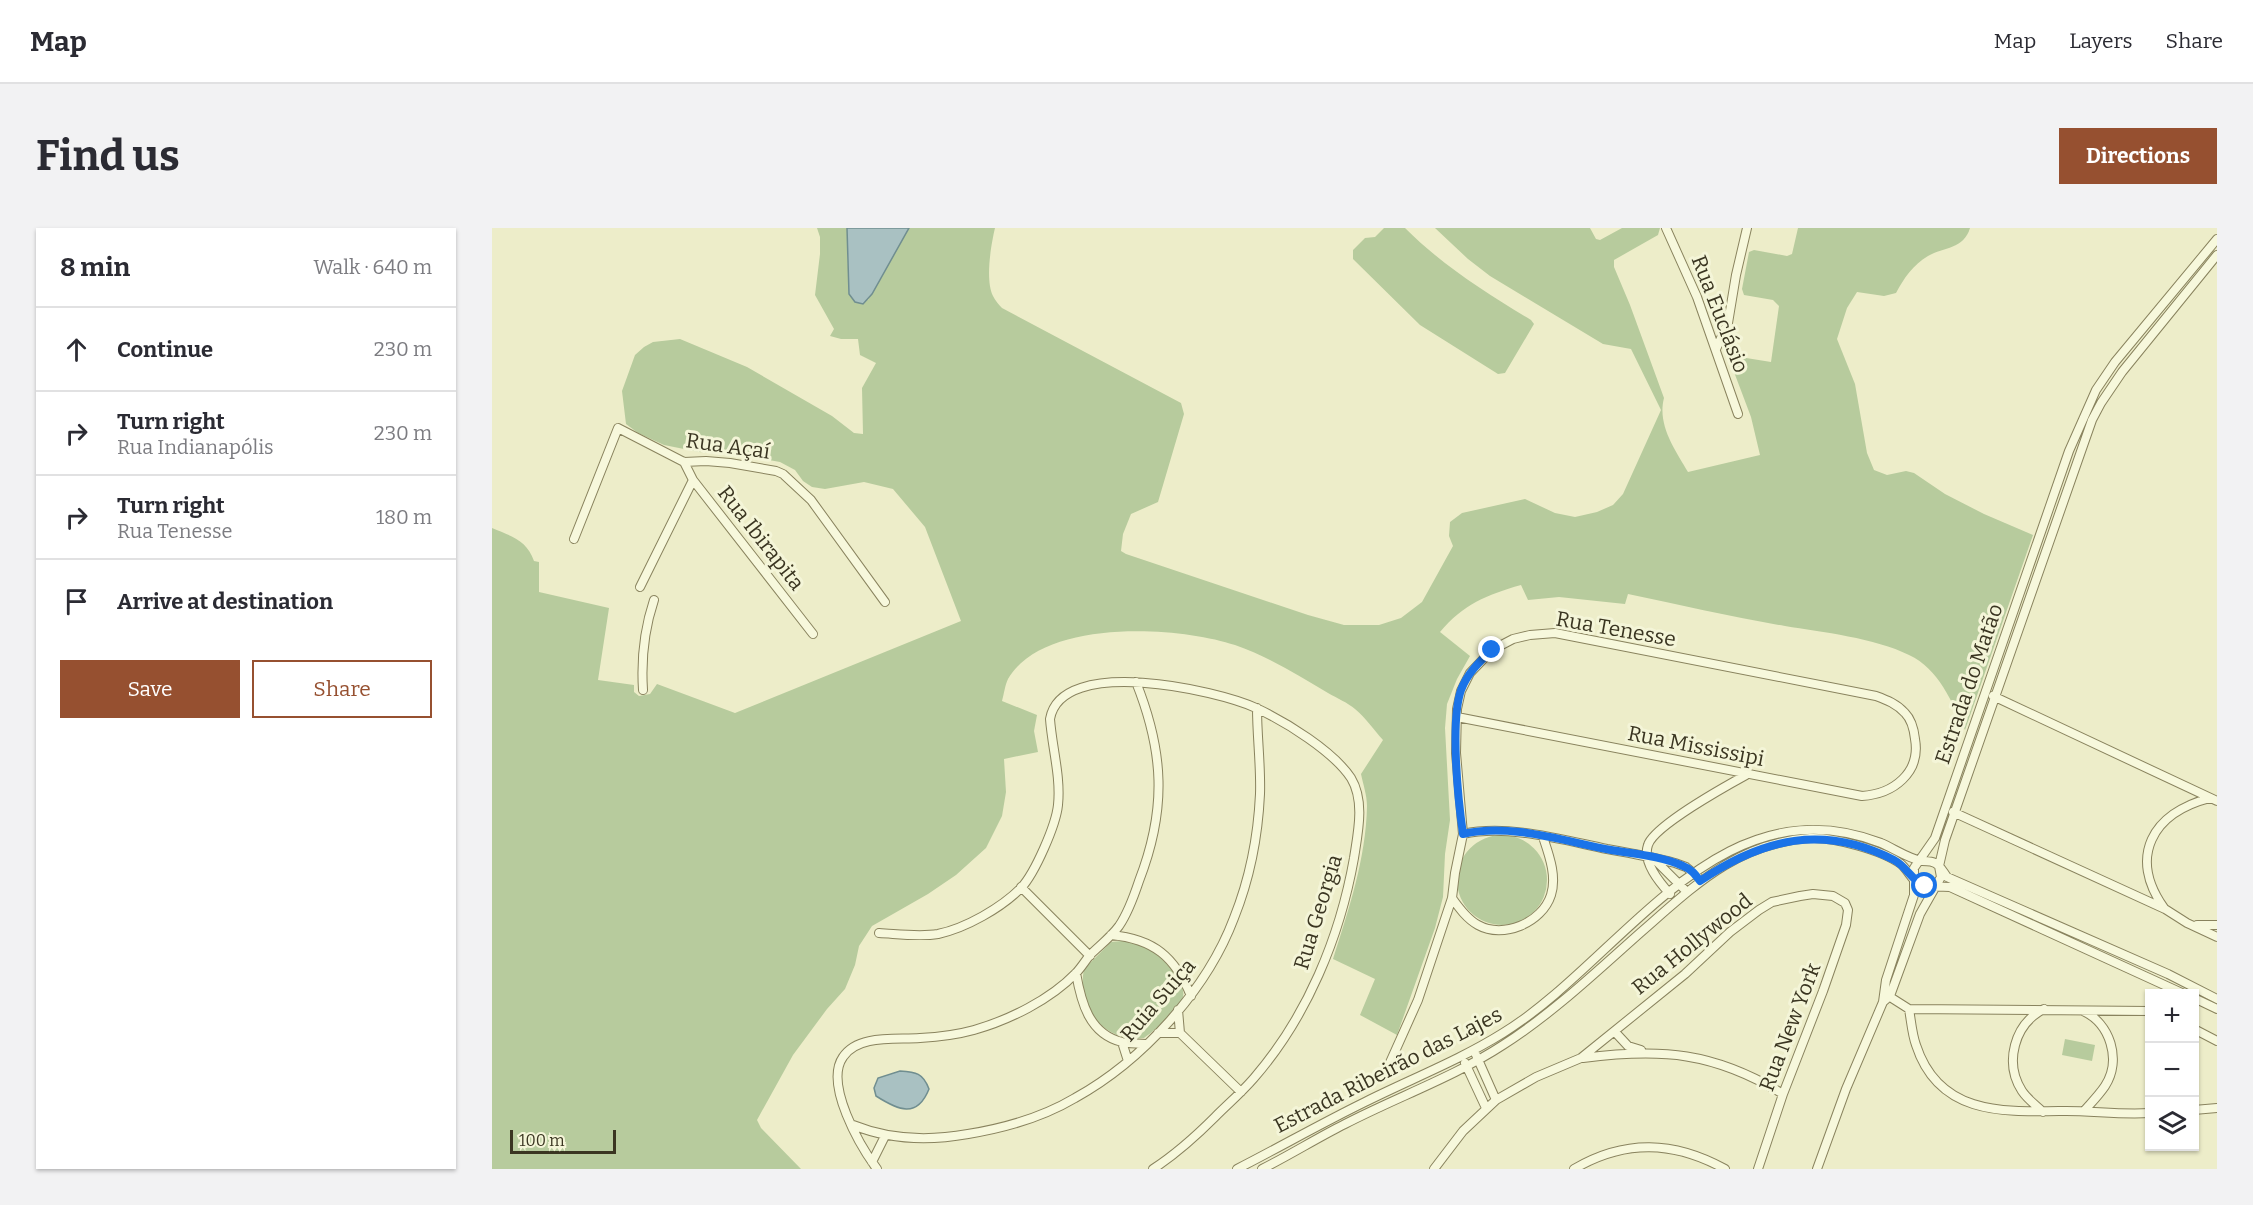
<!DOCTYPE html>
<html lang="en">
<head>
<meta charset="utf-8">
<style>
	body { margin:0; font-family:Bitter,serif; background:#f2f2f3; color:#2b2b33 }
	.controls { position:absolute; right:18px; bottom:18px; display:grid; overflow:hidden; border-radius:0px; box-shadow:0 2px 4px #0004 }
	.controls button { width:54px; height:54px; display:grid; place-items:center; padding:0; border:0; border-bottom:2px solid #e1e1e2; background:#fff; color:#2b2b33; font:30px sans-serif }
	.scale { position:absolute; left:18px; bottom:15px; width:106px; box-sizing:border-box; padding-left:6px; border:3px solid #3a3521; border-top:0; font-size:16px; line-height:21px; white-space:nowrap; color:#3a3521; -webkit-text-stroke:4px #f4f5d8; paint-order:stroke }
	.stop { position:absolute; width:18px; height:18px; margin:-14px; border:4px solid #1a73e8; border-radius:50%; background:#fff }
	.stop.end { background:#1a73e8; border-color:#fff; box-shadow:0 2px 6px #0008 }
	.list { margin:0; padding:0; list-style:none }
	h2 { display:flex; justify-content:space-between; align-items:center; height:78px; margin:0; padding:0 24px; font-size:26px }
	h2 small { font-size:20px; font-weight:400; color:#7c7c81 }
	.list li { display:grid; grid-template-columns:39px 1fr auto; gap:18px; align-items:center; box-sizing:border-box; height:84px; padding:0 24px; border-top:2px solid #e1e1e2 }
	.list b { display:block; font-size:22px; white-space:nowrap }
	.list p { margin:0; font-size:20px; white-space:nowrap; color:#7c7c81 }
	.list em { font-size:20px; font-style:normal; color:#7c7c81 }
	.actions { display:flex; gap:12px; padding:18px 24px }
	.actions a { flex:1; padding:14px 0; border:2px solid #965030; border-radius:0px; text-align:center; font-size:21px; color:#965030 }
	.actions .main { background:#965030; color:#fff }
	.icon { flex:none; width:33px; height:33px; fill:none; stroke:currentColor; stroke-width:2; stroke-linecap:round; stroke-linejoin:round }
	.map { position:relative; flex:none; width:1725px; height:941px; overflow:hidden; border-radius:0px }
	header { display:flex; align-items:center; gap:36px; box-sizing:border-box; height:84px; padding:0 30px; background:#fff; border-bottom:2px solid #e1e1e2 }
	header strong { font-size:28px }
	nav { display:flex; gap:33px; margin-inline-start:auto; font-size:21px }
	.intro { display:flex; align-items:center; justify-content:space-between; box-sizing:border-box; height:144px; padding:0 36px }
	h1 { margin:0; font-size:42px }
	.button { padding:15px 27px; border-radius:0px; background:#965030; color:#fff; font-size:21px; font-weight:700 }
	main { display:flex; gap:36px; padding:0 36px }
	aside { flex:1; background:#fff; border-radius:0px; box-shadow:0 2px 4px #0004 }
	.map>svg:first-child { display:block }
	.green { fill:#b7cb9d }
	.water { fill:#a9c1c2; stroke:#708e90; stroke-width:1.5 }
	.lines { fill:none; stroke-linecap:round; stroke-linejoin:round }
	.street-casing { stroke:#89835e; stroke-width:10 }
	.street { stroke:#f7f8dc; stroke-width:8 }
	.route { stroke:#1a73e8; stroke-width:8 }
	.labels { text-anchor:middle; stroke-width:6; stroke-linejoin:round; paint-order:stroke }
	.street-label { font-size:21px; fill:#3a3521; stroke:#f4f5d8 }
</style>
</head>
<body>
<header>
<strong>Map</strong>
<nav><a>Map</a><a>Layers</a><a>Share</a></nav>
</header>
<div class="intro"><h1>Find us</h1><a class="button">Directions</a></div>
<main>
<aside>
<h2>8 min<small>Walk · 640 m</small></h2>
<ul class="list">
<li><svg class="icon" aria-label="ahead" viewBox="0 0 24 24"><path d="M12 20V5M6 11l6-6 6 6"/></svg><div><b>Continue</b></div><em>230 m</em></li>
<li><svg class="icon" aria-label="right" viewBox="0 0 24 24"><path d="M7 20v-9h11M14 6l5 5-5 5"/></svg><div><b>Turn right</b><p>Rua Indianapólis</p></div><em>230 m</em></li>
<li><svg class="icon" aria-label="right" viewBox="0 0 24 24"><path d="M7 20v-9h11M14 6l5 5-5 5"/></svg><div><b>Turn right</b><p>Rua Tenesse</p></div><em>180 m</em></li>
<li><svg class="icon" aria-label="arrive" viewBox="0 0 24 24"><path d="M6 21V4h12l-3 4 3 4H6"/></svg><div><b>Arrive at destination</b></div></li>
</ul>
<div class="actions"><a class="main">Save</a><a>Share</a></div>
</aside>
<div class="map">
<svg width="1725" height="941" viewBox="0 0 1725 941">
	<rect width="100%" height="100%" fill="#ededc9"/>
	<!-- green -->
	<path class="green" d="M325 0H355L356 39 376 72 417 0H503C499 17 493 52 501 68 503 72 507 77 510 80L689 175 692 186 666 274 639 286 631 306 629 323 634 326 816 387 852 397H887L909 390 930 374 961 318 957 308 958 294 970 285 1033 271 1063 285 1083 289 1105 284 1121 277 1131 266 1169 182 1139 121 1111 116 998 48 976 31 943 0H1098L1104 11 1108 12 1130 0H1168L1166 7 1122 32V39L1138 77 1172 170C1165 197 1183 222 1196 244L1268 227 1259 189 1239 136 1248 129 1279 134 1287 78 1281 72 1252 67 1250 61 1257 24 1262 22 1295 28 1300 26 1306 0H1478C1472 21 1452 19 1436 28 1421 37 1412 50 1404 65L1392 68 1365 64 1355 80 1345 111 1363 156 1375 225 1382 242 1395 247 1414 243 1422 245 1453 266 1492 286 1541 307 1473 502C1460 474 1447 441 1417 427 1383 410 1330 404 1293 398 1240 389 1188 377 1136 366L1133 376 1067 369 1036 372 1029 357C994 367 972 376 948 404L978 428 965 451 955 476 953 500 958 592 953 626 951 669 943 700 905 807 868 787 883 751 841 731C857 681 874 630 875 578 875 567 871 556 869 546L891 512C882 502 874 490 863 481 856 475 845 470 836 465 806 447 775 428 743 417 686 398 551 390 516 451 513 457 512 466 510 473L545 487 542 503 546 524 512 531 514 564 510 588 494 620 464 647 436 666 380 698 367 718 363 737 353 761 335 781 301 827 265 892 269 900 309 941H0V300C19 308 35 312 42 333L47 334V364L117 380 106 452 142 457V464L147 468 158 466 165 456 243 485 469 393 433 299 401 261 372 254 333 261 320 259 311 253 303 242 288 234 254 228 207 224 172 217 146 205 134 196 130 163 143 127 152 119 161 114 188 111 255 139 340 188 362 205 371 206 370 160 384 135 368 127 366 111H349L338 108 342 101 323 67 328 26V9Z
		M892 0H913C950 37 994 65 1039 92L1042 96 1013 145 1006 146 928 97 861 31V22L873 10 883 9Z
		M965 652a45 45 0 1 1 90 0a45 45 0 1 1-90 0Z
		M629 713C637 713 645 715 652 718 666 725 695 752 691 769 688 782 663 802 652 810 612 815 584 780 592 741L619 714Z
		M1573 811 1603 817 1600 833 1570 827Z"/>
	<!-- water -->
	<path class="water" d="M355 0H417L380 66 371 76 363 74 357 66Z
		M408 843C424 844 431 845 437 861 425 891 406 882 384 868L382 860 386 850Z"/>
	<g class="lines">
		<defs>
			<path id="street" d="M1174 0 1205 69 1246 186
				M1224 121 1236 95 1244 47 1255 0
				M192 234 201 252 321 406
				M82 311 126 200 192 234 214 233 238 235 284 243 291 246 319 272 393 374
				M148 359 201 252
				M151 462C149 431 152 402 162 372
				M1501 468 1725 573
				M1461 584 1673 681 1695 695 1725 709
				M971 606C1016 596 1071 612 1115 621 1138 625 1161 629 1183 635L1194 639 1205 648
				M1162 631 1195 664
				M529 659 598 728
				M1178 666C1168 655 1150 634 1156 617 1162 598 1234 558 1254 547
				M960 670C967 680 975 691 986 697 1011 711 1050 695 1059 667 1065 648 1057 627 1051 609
				M1672 680C1636 629 1660 585 1718 570
				M1705 697H1725
				M387 705C406 706 427 709 446 706 474 700 509 680 529 660 543 645 564 597 566 577 569 549 560 519 558 491 569 427 725 462 764 480 794 494 841 523 859 550 873 573 866 604 862 630 848 709 815 789 762 850 750 864 736 876 723 889 704 908 684 926 661 941
				M619 707C662 711 683 729 699 768
				M584 745C589 774 597 806 630 814 637 816 646 815 653 816
				M1395 767 1417 781
				M1702 770 1725 781
				M1391 774 1398 768 1402 757 1428 686 1449 649 1447 638 1453 612 1600 192 1609 175 1630 144 1725 27
				M686 782 688 805
				M1591 783C1618 795 1630 832 1613 858 1607 867 1599 875 1592 883
				M1658 783 1417 781C1419 792 1420 806 1424 817 1447 888 1512 884 1574 883 1602 883 1630 887 1658 885
				M1702 801 1725 813
				M1123 804 1136 818 1149 822
				M666 805H688
				M688 805 749 864
				M630 814 636 833
				M984 827 1004 872
				M1091 830C1170 820 1222 824 1291 866
				M973 835 994 880
				M896 839 926 772 960 670 963 645 971 606 964 525 965 481 969 463 978 445 1000 422 1021 411 1038 407 1063 405 1384 468C1395 472 1405 476 1413 485 1419 491 1422 502 1423 511 1429 545 1401 566 1370 568L965 489
				M1702 882 1725 880
				M1551 884C1544 877 1536 872 1530 863 1512 835 1522 796 1552 781
				M361 897C398 912 437 913 476 906 513 900 551 889 583 870 650 833 715 762 742 690 758 650 766 609 768 566 769 538 765 509 765 480
				M380 934 393 908
				M385 941C368 918 332 856 351 829 366 806 405 812 428 810 446 809 464 807 482 802 517 792 558 772 584 745 589 740 593 733 598 727 607 718 619 709 627 698 636 685 642 668 647 653 675 581 672 524 644 454
				M745 941C788 919 830 895 873 874 919 851 968 832 1011 805 1131 731 1225 552 1389 615 1401 620 1417 631 1430 633 1436 633 1442 633 1447 638 1450 641 1452 645 1455 649L1676 746 1725 771
				M770 941C798 927 825 910 853 896 905 869 962 849 1011 817 1061 785 1104 744 1148 705 1201 659 1244 615 1318 610 1342 609 1390 622 1409 636 1417 643 1420 654 1431 658 1439 660 1449 658 1458 659L1692 766
				M942 941 971 903 1004 872 1044 849 1089 830 1193 746 1238 704 1267 682 1280 674 1308 668 1321 666 1341 668 1353 675 1356 682 1354 697 1331 763 1291 866 1266 941
				M1082 941C1133 911 1182 913 1233 941
				M1325 941 1354 861 1391 774 1394 752 1422 667V640L1443 610 1577 223 1604 162 1623 134 1725 11"/>
		</defs>
		<!-- street casing -->
		<use href="#street" class="street-casing"/>
		<!-- street -->
		<use href="#street" class="street"/>
	</g>
	<g class="lines">
		<!-- route -->
		<path class="route" d="M1000 422C987 434 975 446 969 462 958 494 966 572 971 606 1019 595 1071 613 1119 622 1142 626 1169 628 1191 638 1199 641 1203 646 1208 653 1271 610 1332 596 1402 632 1415 639 1419 652 1433 658"/>
	</g>
	<g class="labels">
		<!-- street labels -->
		<g class="street-label">
			<text transform="translate(1228 86) rotate(69)" y="7">Rua Euclásio</text>
			<text transform="translate(236 218) rotate(8)" y="7">Rua Açaí</text>
			<text transform="translate(269 310) rotate(52)" y="7">Rua Ibirapita</text>
			<text transform="translate(1124 401) rotate(10)" y="7">Rua Tenesse</text>
			<text transform="translate(1477 456) rotate(-71)" y="7">Estrada do Matão</text>
			<text transform="translate(1204 518) rotate(11)" y="7">Rua Mississipi</text>
			<text transform="translate(826 684) rotate(-73)" y="7">Rua Georgia</text>
			<text transform="translate(1200 716) rotate(-39)" y="7">Rua Hollywood</text>
			<text transform="translate(666 772) rotate(-49)" y="7">Ruia Suiça</text>
			<text transform="translate(1298 799) rotate(-69)" y="7">Rua New York</text>
			<text transform="translate(896 842) rotate(-27)" y="7">Estrada Ribeirão das Lajes</text>
		</g>
	</g>
</svg>
<div class="controls">
<button>+</button>
<button>−</button>
<button><svg class="icon" aria-label="layers" viewBox="0 0 24 24"><path d="M12 4l9 5-9 5-9-5zM3 14l9 5 9-5"/></svg></button>
</div>
<div class="scale">100 m</div>
<div class="stop" style="left:1433px;top:658px"></div>
<div class="stop end" style="left:1000px;top:422px"></div>
</div>
</main>
</body>
</html>
